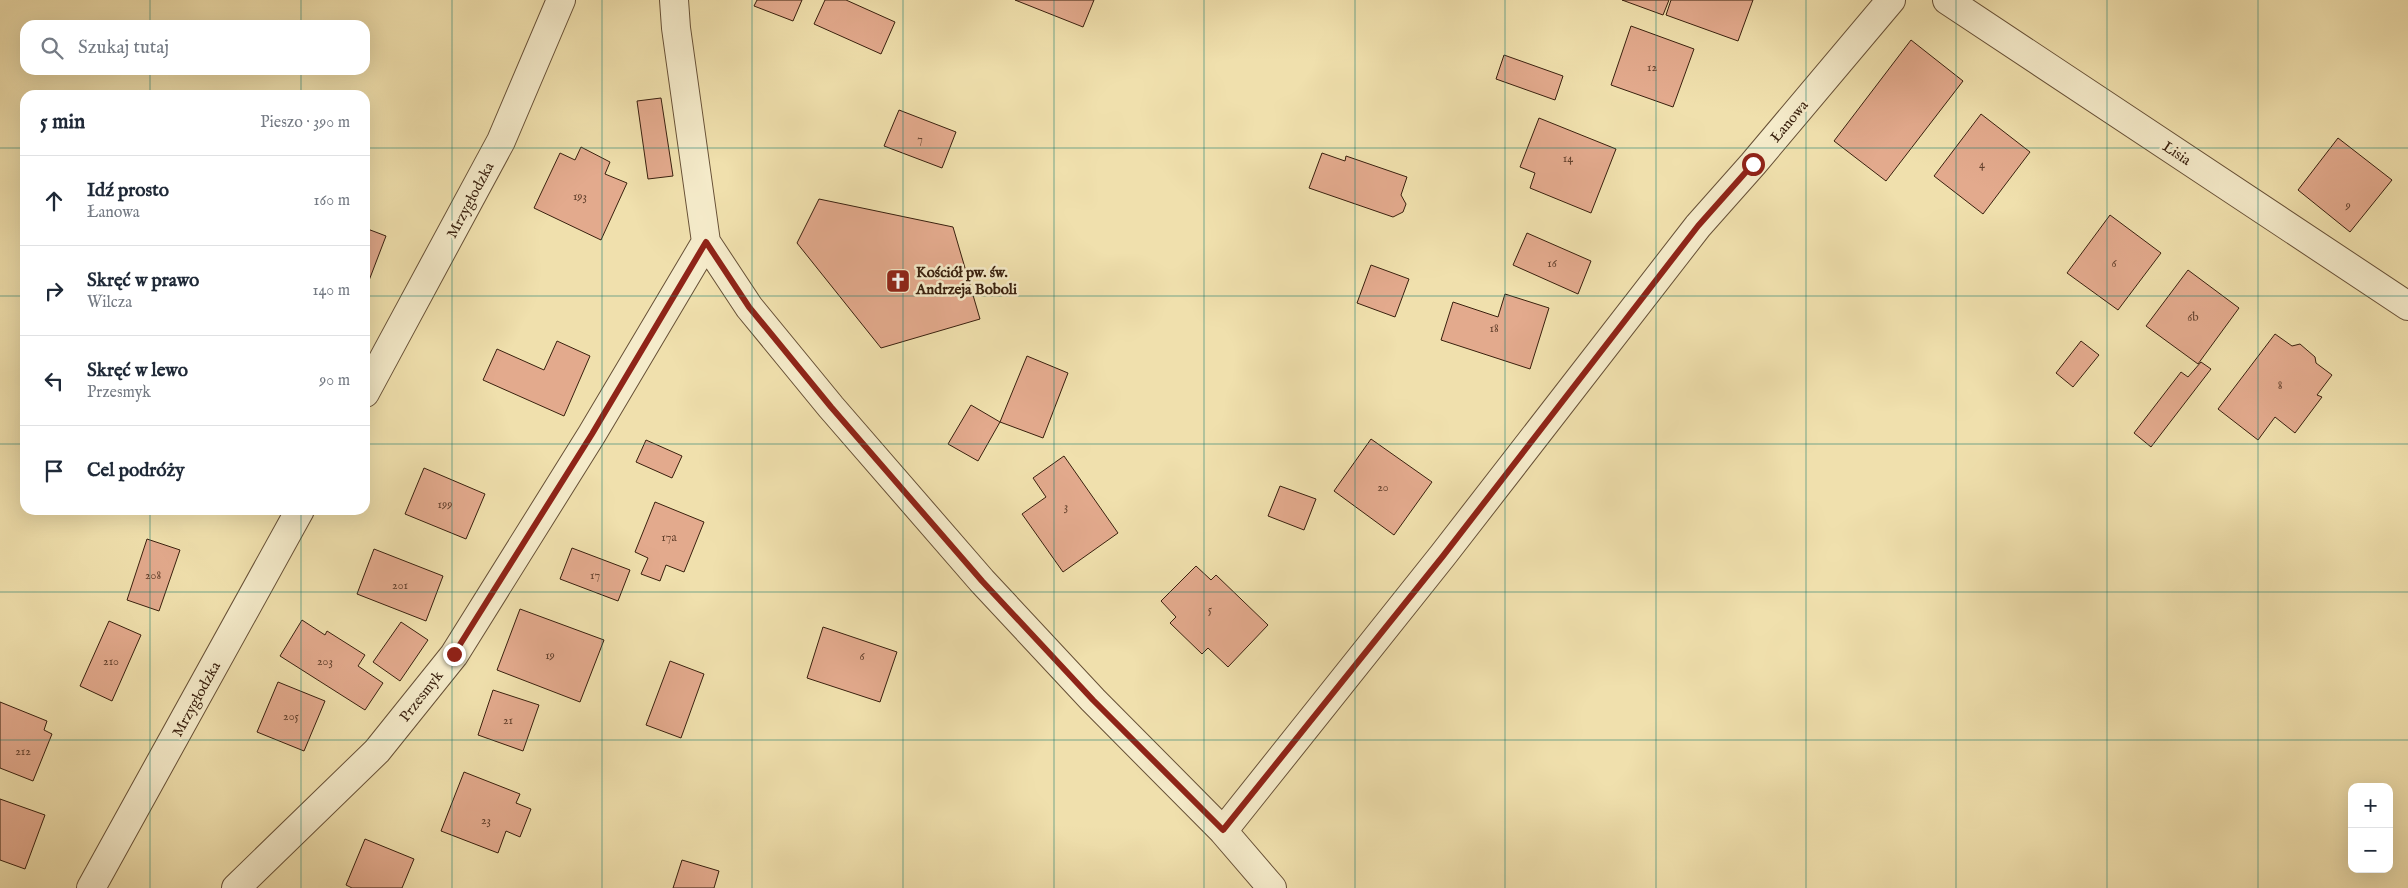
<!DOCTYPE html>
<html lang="pl">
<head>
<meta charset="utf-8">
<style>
	body { margin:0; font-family:"IM FELL English",serif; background:#f2f2f3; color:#1f2937 }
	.controls { position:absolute; right:15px; bottom:15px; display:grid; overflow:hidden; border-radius:10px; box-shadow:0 5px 20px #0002 }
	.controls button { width:45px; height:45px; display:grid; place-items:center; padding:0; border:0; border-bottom:1px solid #e0e1e3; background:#fff; color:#1f2937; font:25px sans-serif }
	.stop { position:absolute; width:15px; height:15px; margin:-11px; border:4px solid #8f2418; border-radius:50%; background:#fff }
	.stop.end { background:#8f2418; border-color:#fff; box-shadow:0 1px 5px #0008 }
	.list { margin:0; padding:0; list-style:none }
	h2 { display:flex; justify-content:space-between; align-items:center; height:65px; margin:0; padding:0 20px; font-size:21px }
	h2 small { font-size:16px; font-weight:400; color:#747a83 }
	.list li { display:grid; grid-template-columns:32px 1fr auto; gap:15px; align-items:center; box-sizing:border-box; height:90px; padding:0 20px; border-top:1px solid #e0e1e3 }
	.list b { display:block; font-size:19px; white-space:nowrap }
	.list p { margin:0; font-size:16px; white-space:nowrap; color:#747a83 }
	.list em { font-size:16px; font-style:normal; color:#747a83 }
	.icon { flex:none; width:28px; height:28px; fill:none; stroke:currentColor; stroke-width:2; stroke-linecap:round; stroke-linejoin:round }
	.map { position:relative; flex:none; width:2408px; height:888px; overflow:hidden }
	.search { position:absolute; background:#fff; box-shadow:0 5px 20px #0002; left:20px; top:20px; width:350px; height:55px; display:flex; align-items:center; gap:12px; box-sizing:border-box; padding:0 18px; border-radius:15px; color:#747a83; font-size:19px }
	.panel { position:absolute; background:#fff; box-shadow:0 5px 20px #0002; left:20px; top:90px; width:350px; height:425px; border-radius:15px }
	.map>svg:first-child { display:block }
	.building { fill:#e3aa8d; stroke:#39200e }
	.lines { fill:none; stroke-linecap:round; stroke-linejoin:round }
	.minor-casing { stroke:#675036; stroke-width:30 }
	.minor { stroke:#f5ebca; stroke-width:28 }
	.route { stroke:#8f2418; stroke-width:6 }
	.grid { fill:none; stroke:#0f766e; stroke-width:1; stroke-opacity:0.55 }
	.labels { text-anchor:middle; stroke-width:5; stroke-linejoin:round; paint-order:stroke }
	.number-label { font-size:12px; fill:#64422e }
	.street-label { font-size:15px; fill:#39200e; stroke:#f5ebca }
	.poi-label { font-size:15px; font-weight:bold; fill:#39200e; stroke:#f5ebca; text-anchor:start }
</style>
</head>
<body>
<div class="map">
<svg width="2408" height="888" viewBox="0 0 2408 888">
	<rect width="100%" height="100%" fill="#f0e0ad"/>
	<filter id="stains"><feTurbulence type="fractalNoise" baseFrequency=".004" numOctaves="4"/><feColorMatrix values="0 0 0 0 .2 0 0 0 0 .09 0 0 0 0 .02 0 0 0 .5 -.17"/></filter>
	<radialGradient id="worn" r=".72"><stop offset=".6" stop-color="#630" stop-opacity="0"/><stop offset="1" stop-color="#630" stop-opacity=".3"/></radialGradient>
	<!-- building -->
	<path class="building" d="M757 0H802L793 21 754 6Z
		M825 0H846L895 22 881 54 814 24Z
		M1015 0H1094L1083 27Z
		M1622 0H1669L1663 15Z
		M1671 0H1753L1738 41 1666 15Z
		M1631 26 1694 49 1673 107 1611 85Z
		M1911 40 1963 81 1886 181 1834 141Z
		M1504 55 1563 76 1555 100 1496 79Z
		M661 98 673 176 648 179 637 101Z
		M899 110 956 132 942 168 884 146Z
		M1981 114 2030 152 1983 214 1934 176Z
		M1539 118 1616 149 1591 213 1530 188 1535 173 1520 167Z
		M2338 138 2392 180 2350 232 2298 190Z
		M581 147 610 162 605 174 627 183 601 240 534 208 560 153 575 160Z
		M1322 153 1345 161 1346 156 1407 177 1401 195 1406 204 1403 212 1393 217 1309 188Z
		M819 199 953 227 980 319 881 348 797 243Z
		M2110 215 2161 253 2118 310 2067 273Z
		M365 228 386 236 365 291Z
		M1527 233 1591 261 1578 294 1513 265Z
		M1371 265 1409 279 1395 317 1357 303Z
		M2188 270 2239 308 2198 364 2146 326Z
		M1505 294 1549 308 1530 369 1441 340 1453 302 1498 317Z
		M2275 334 2292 346 2300 344 2315 357 2316 363 2332 375 2317 395 2322 397 2295 433 2275 417 2258 440 2218 409Z
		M557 341 590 356 564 416 483 380 497 349 544 370Z
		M2081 341 2099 355 2073 387 2056 373Z
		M1027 356 1068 373 1043 438 1000 422Z
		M2201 362 2211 369 2151 447 2134 433 2181 372 2188 377Z
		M971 405 1000 422 978 461 948 444Z
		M1371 439 1432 482 1394 535 1334 491Z
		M646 440 682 456 672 478 636 462Z
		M1064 456 1118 533 1063 572 1022 514 1046 497 1033 478Z
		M424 468 485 494 466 539 405 514Z
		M1280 486 1316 499 1304 530 1268 516Z
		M655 502 704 522 684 572 666 565 660 581 641 574 648 558 635 552Z
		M147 539 180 550 159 611 127 600Z
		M572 548 630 570 618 601 560 579Z
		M374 549 443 576 426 621 357 594Z
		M1196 566 1211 580 1216 575 1268 625 1228 667 1208 648 1202 654 1170 623 1176 617 1161 601Z
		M520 609 604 640 580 702 497 670Z
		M302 620 325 635 327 631 365 655 358 666 383 683 365 710 280 656Z
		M109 621 141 635 112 701 80 686Z
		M401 622 428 640 400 681 373 662Z
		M823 627 897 652 880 702 807 678Z
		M670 661 704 674 681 738 646 725Z
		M278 682 325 701 304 751 257 732Z
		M493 690 539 705 523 751 478 735Z
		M0 702 47 721 44 730 52 734 33 781 0 768Z
		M464 772 520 794 516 803 531 809 520 837 506 831 498 853 441 831Z
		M0 799 45 815 25 869 0 860Z
		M365 839 414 859 402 888H352L346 885Z
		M682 860 719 871 714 888H673Z"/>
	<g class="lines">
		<defs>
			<path id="minor" d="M674 0 676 28 706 242 749 307 831 407 982 581 1093 700 1223 831 1272 888
				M1947 0 2408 306
				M365 393 501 141 561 0
				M1223 831 1443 555 1698 226 1753 164 1891 0
				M91 888 300 510
				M236 888 377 751 454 655 592 434 706 242"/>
		</defs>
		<!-- minor casing -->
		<use href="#minor" class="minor-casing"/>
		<!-- minor -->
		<use href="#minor" class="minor"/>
	</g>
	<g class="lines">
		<!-- route -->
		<path class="route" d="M454 654 592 434 706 242 749 307 831 407 982 581 1093 700 1223 830 1443 556 1698 226 1753 164"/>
	</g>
	<!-- grid -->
	<path class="grid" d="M150 0V25M301 0V25M452 0V888M602 0V888M752 0V888M903 0V888M1054 0V888M1204 0V888M1355 0V888M1505 0V888M1656 0V888M1806 0V888M1956 0V888M2107 0V888M2258 0V888M150 70V95M301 70V95M0 148H25M365 148H2408M0 296H25M365 296H2408M0 444H25M365 444H2408M150 510V888M301 510V888M0 592H2408M0 740H2408"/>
	<!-- icons -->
	<defs>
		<symbol id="church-square" viewBox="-11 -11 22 22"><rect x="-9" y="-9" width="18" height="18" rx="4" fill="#8f2418" stroke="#f5ebca"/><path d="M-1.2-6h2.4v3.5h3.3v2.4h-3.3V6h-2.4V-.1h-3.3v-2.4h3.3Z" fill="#fff"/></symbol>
	</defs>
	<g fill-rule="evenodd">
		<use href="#church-square" x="884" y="267" width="28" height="28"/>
	</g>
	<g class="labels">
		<!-- number labels -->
		<g class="number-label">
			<text x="1652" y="71">12</text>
			<text x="920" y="143">7</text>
			<text x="1568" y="162">14</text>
			<text x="1982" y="168">4</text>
			<text x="580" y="200">193</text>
			<text x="2348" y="209">9</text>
			<text x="1552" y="267">16</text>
			<text x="2114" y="267">6</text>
			<text x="2193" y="321">6b</text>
			<text x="1494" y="332">18</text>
			<text x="2280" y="389">8</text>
			<text x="1383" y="491">20</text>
			<text x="445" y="508">199</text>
			<text x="1066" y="510">3</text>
			<text x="669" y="541">17a</text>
			<text x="153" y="579">208</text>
			<text x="595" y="579">17</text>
			<text x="400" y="589">201</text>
			<text x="1210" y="613">5</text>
			<text x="550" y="659">19</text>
			<text x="862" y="660">6</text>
			<text x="111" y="665">210</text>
			<text x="325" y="665">203</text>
			<text x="291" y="720">205</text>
			<text x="508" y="724">21</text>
			<text x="23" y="755">212</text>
			<text x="486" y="824">23</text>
		</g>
		<!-- street labels -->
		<g class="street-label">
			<text transform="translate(1789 121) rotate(-50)" y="5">Łanowa</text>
			<text transform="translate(2177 153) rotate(34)" y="5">Lisia</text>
			<text transform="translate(470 200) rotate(-62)" y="5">Mrzygłodzka</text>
			<text transform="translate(421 696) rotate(-52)" y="5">Przesmyk</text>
			<text transform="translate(196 699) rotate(-61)" y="5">Mrzygłodzka</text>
		</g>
		<!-- poi labels -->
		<g class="poi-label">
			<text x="916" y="277">Kościół pw. św.<tspan x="916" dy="17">Andrzeja Boboli</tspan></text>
		</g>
	</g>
	<rect width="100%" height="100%" filter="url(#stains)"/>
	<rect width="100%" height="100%" fill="url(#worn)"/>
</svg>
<div class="controls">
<button>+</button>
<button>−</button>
</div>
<div class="stop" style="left:1753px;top:164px"></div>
<div class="stop end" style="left:454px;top:654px"></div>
<div class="search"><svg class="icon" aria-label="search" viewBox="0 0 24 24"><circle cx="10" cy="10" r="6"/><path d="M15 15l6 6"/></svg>Szukaj tutaj</div>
<section class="panel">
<h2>5 min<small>Pieszo · 390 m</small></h2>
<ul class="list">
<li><svg class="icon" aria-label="ahead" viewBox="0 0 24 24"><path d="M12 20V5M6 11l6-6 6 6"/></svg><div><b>Idź prosto</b><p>Łanowa</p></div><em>160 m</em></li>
<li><svg class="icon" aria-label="right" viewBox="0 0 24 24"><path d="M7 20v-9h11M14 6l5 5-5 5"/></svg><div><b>Skręć w prawo</b><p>Wilcza</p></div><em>140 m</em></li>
<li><svg class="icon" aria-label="left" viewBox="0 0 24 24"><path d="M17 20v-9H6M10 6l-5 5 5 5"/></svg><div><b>Skręć w lewo</b><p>Przesmyk</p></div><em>90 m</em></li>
<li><svg class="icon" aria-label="arrive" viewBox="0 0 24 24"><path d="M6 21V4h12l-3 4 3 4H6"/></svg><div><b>Cel podróży</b></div></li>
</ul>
</section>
</div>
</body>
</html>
